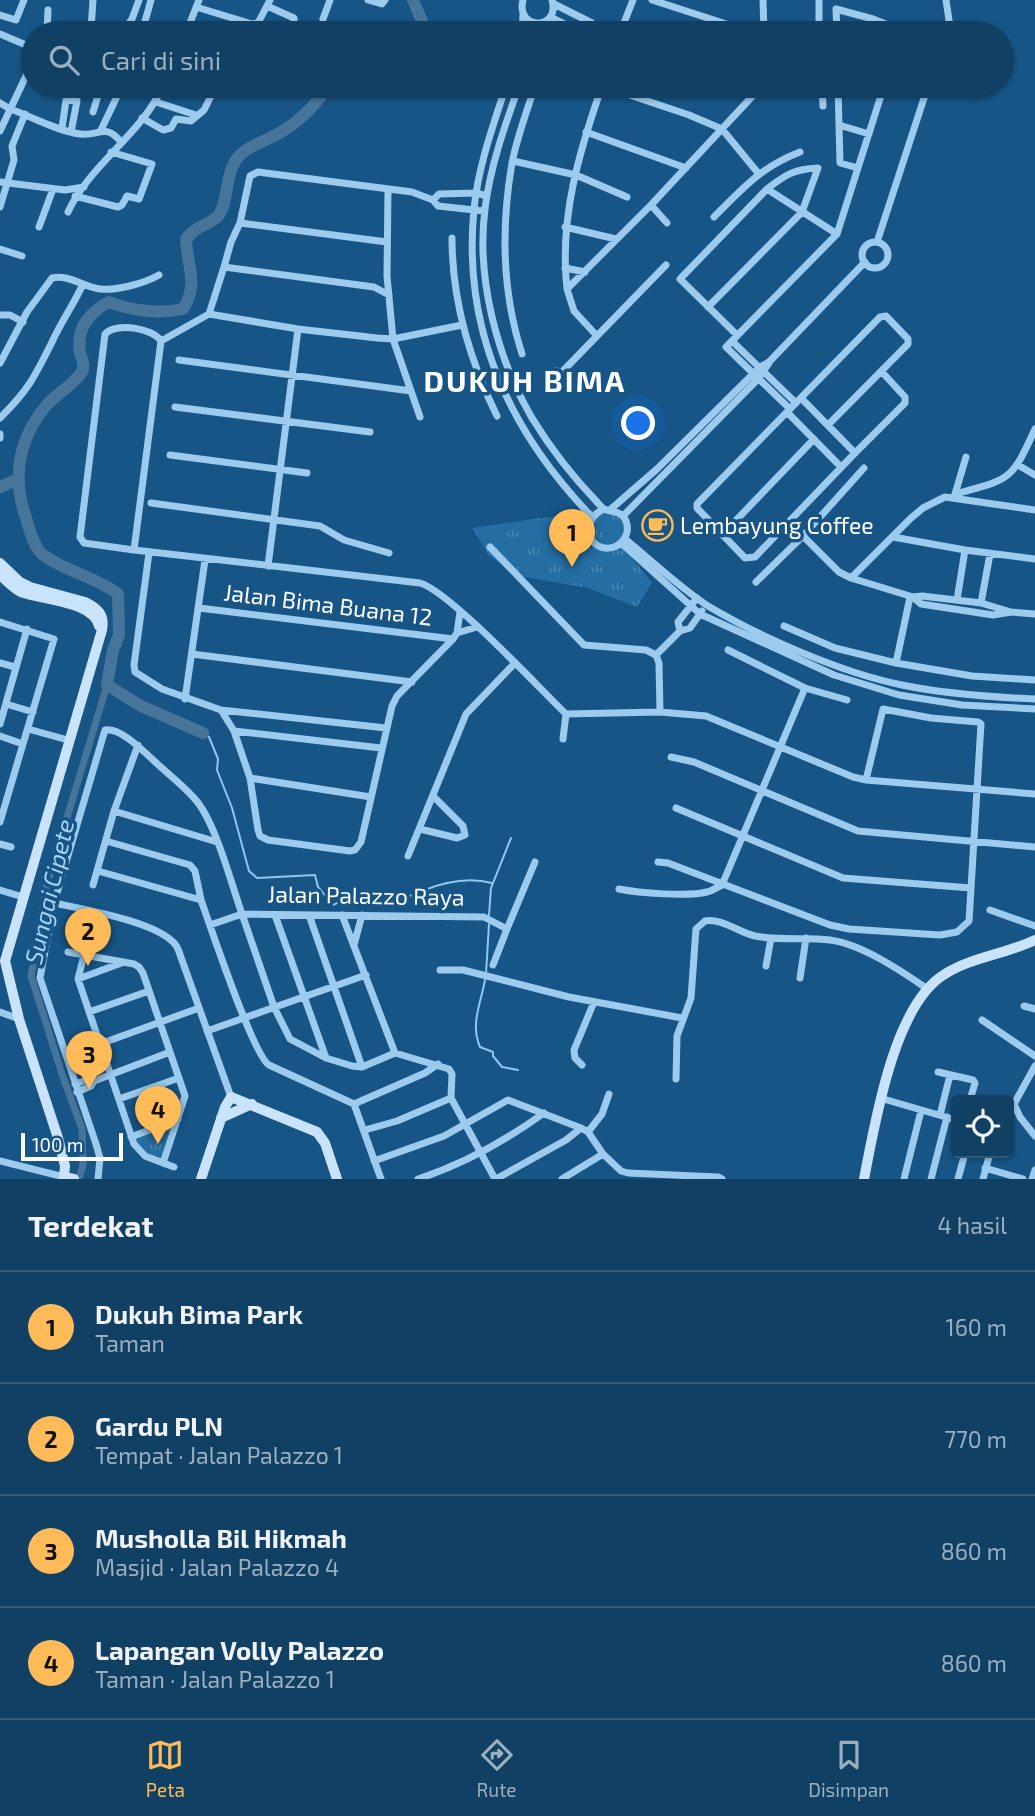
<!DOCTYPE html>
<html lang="id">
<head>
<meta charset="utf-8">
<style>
	body { margin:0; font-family:"Exo 2",sans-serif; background:#1e4b6d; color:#f1f3f6 }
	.controls { position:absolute; right:21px; bottom:21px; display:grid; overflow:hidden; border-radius:7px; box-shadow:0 2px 5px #0004 }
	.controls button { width:63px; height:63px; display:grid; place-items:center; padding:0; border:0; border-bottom:2px solid #305978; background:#104064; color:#f1f3f6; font:35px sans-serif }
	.scale { position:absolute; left:21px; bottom:18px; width:102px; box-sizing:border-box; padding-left:7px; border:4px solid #fff; border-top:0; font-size:19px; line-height:24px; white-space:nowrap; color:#fff; -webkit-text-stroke:5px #165586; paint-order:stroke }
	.you { position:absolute; left:639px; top:424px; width:24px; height:24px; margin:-18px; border:5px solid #fff; border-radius:50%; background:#1a73e8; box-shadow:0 0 0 10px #1a73e833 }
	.badge { display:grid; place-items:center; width:46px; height:46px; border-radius:50%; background:#ffbb58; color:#111; font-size:23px; font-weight:700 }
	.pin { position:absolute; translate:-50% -58px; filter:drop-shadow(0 2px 4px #0008) }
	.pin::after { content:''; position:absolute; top:37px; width:24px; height:21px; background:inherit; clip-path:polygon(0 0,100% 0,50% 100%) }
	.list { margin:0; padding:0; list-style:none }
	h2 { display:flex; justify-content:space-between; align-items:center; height:91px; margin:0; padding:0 28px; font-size:30px }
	h2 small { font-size:23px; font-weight:400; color:#9cafbf }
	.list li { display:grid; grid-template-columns:46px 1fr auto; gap:21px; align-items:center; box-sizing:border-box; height:112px; padding:0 28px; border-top:2px solid #305978 }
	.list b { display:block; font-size:26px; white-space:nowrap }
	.list p { margin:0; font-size:23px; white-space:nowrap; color:#9cafbf }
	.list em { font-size:23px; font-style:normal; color:#9cafbf }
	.icon { flex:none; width:38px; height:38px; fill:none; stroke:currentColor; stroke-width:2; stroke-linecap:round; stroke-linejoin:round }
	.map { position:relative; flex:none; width:1035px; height:1179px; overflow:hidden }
	.search { position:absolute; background:#104064; box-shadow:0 2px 5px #0004; left:21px; right:21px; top:21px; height:77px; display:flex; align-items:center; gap:18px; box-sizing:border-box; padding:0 24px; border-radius:38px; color:#9cafbf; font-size:26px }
	.sheet { height:539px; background:#104064 }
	nav { display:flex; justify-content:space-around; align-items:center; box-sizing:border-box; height:98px; border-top:2px solid #305978; background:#104064; font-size:19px; color:#9cafbf }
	nav a { display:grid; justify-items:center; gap:4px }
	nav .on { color:#ffbb58 }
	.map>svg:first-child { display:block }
	.park { fill:url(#park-tufts) }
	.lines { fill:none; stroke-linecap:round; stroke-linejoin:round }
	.stream { stroke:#8ec8f1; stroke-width:2 }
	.canal { stroke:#47759a; stroke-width:7 }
	.river { stroke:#47759a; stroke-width:12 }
	.minor { stroke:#9ccbee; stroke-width:7 }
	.secondary { stroke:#c9e4fa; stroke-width:10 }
	.labels { text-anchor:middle; stroke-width:7; stroke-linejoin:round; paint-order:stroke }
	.poi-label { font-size:23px; fill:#fff; stroke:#165586; text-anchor:start }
	.street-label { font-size:23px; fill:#fff; stroke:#165586 }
	.water-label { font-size:24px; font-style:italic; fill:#a7d4f5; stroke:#165586 }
	.district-label { font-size:30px; font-weight:bold; letter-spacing:2px; fill:#fff; stroke:#165586 }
</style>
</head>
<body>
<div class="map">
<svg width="1035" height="1179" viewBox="0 0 1035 1179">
	<defs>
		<pattern id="park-tufts" width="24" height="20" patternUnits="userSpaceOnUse" patternTransform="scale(1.75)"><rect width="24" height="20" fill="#256ea4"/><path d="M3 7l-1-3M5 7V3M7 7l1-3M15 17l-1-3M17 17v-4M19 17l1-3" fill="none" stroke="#4684b2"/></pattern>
	</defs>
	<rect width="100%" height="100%" fill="#165586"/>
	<!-- park -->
	<path class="park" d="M604 509 620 513 628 529 621 544 652 583 637 607 588 588 520 576 490 557 472 528Z
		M172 1124 160 1160 144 1155 135 1139Z"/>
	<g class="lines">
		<!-- stream -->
		<path class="stream" d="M203 733 209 737 218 759 217 770 232 808 249 871 257 878 315 875 318 887 333 905C346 899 361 892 375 897 378 898 382 901 385 902 397 903 411 895 422 891 444 882 469 877 492 883
			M489 915 491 888 511 838
			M486 974 489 924
			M485 980C481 1003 470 1024 480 1047L493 1052V1056L502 1067 518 1070"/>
		<!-- canal -->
		<path class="canal" d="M79 1179 83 1165 82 1129 63 1077 31 976 47 884 107 685"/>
		<!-- river -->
		<path class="river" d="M413 0 422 21V33
			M0 487 18 479
			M203 733 141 706 107 685 113 650 119 635 118 594C95 576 65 572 42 554 33 546 29 527 25 515 12 476 19 438 46 406 56 394 72 386 81 373 86 366 82 360 80 353 76 329 88 313 109 302 132 311 159 314 183 309 199 285 187 265 186 239 197 225 207 226 217 217 229 206 224 172 239 156 249 146 260 143 272 137 296 125 314 108 328 86"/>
		<!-- minor -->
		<path class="minor" d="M368 0 382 4 385 0
			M523 0C515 31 561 30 552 0
			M652 0 754 33
			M763 0 764 33
			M819 0V33
			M554 4 592 23 599 33
			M267 6 294 18V24L288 33
			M196 7 252 24 258 23 270 0
			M0 15 16 20 24 0
			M550 17 583 33
			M323 19 330 0
			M873 19 891 26 901 33
			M144 25 151 0
			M91 29 93 0
			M47 33 48 10
			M122 33 132 19 139 0
			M186 33 199 0
			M522 33 523 15
			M538 33 545 22
			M620 33 633 0
			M837 33 836 9 873 19 876 33
			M945 33 949 20 946 0
			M0 34 33 48
			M506 86C493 126 478 167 474 209 462 330 510 432 592 517
			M519 86C505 125 490 167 485 209 476 278 497 358 532 418 551 449 572 476 597 502 598 503 603 509 604 509 613 513 621 510 626 521 630 531 625 543 614 547 589 555 578 520 604 509
			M602 86C579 152 559 219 567 289L651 205 762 86
			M603 86 689 115 722 129 758 173
			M822 86 823 106
			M838 86 840 163 858 168
			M156 102 196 115
			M0 103 10 109C33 117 57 131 80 134 99 137 105 122 121 142
			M93 112 101 86
			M142 118 163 130 171 128 176 119 191 121 204 110 216 86
			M839 125 869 134
			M62 128 66 100 77 101 71 132
			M101 130 122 86
			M0 131 33 61
			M586 132 686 168
			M513 161 576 175 627 197
			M0 182 65 190 84 187
			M767 189 837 234
			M388 190 387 276 393 339 420 417
			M75 196 118 207 122 205 127 196 139 199 152 164 111 152
			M433 200 439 194 476 193 487 196
			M651 205 667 223
			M0 207 14 160 12 146 25 114
			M68 212C90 164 142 134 163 86
			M714 217C743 188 761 167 800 152
			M240 223 387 242
			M39 227 53 189
			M565 227 616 239
			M452 238C452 300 470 361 497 416
			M877 242 928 86
			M862 255a13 13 0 1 1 26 0a13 13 0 1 1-26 0Z
			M0 249 22 256
			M565 268 585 272
			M567 289 574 311 597 336
			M389 295 374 287 224 267 231 242 240 223 250 176 258 172 412 192 433 200 438 206 484 211
			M708 307 802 212 818 168C794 169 785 175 767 189L680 279 737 335
			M209 314 224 267
			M0 315H10L23 322
			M161 341 209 314 298 329 377 338 393 339 462 325
			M732 341 796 403
			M522 354C502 292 501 227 512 163 517 137 527 111 535 86
			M179 360 411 391
			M0 363 27 312 52 278C69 274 83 287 100 289 117 291 145 283 159 275
			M560 374 557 371 550 372 547 378 548 382 555 385 558 384 561 377 560 374 666 265
			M801 398 855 453 905 403V397L882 372
			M175 407 370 432
			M790 409 726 347 837 234 884 86
			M787 412 841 467
			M0 418C29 389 34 378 52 342 61 322 74 304 83 284
			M828 425 908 344V339L886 316 880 317 697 504V508L745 558 755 557 855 453
			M0 434V438
			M170 455 307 473
			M1018 465 1035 475
			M955 494C1010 479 1011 482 1035 429
			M955 494 966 457
			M151 503 320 526 344 540 389 553
			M611 509 657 469 760 367 769 362 865 262
			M623 516 758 379 769 363
			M722 535 814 439
			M803 536 839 572 851 578 913 597 922 596 981 603 1011 612 1035 614
			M893 537 965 550 1035 559
			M625 539C651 560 680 588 708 606 760 637 842 673 902 685 945 694 990 697 1035 699
			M621 543 700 614 834 675 899 695 962 705 1035 709
			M490 547 584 645 646 650 656 655 659 663 660 712
			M134 550 84 543 80 537 105 334C116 322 153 328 161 341L134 550 420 583C449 591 538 687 566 714L563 739
			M149 553 134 665 135 672 162 689 221 710 234 731 250 778 258 830 260 836 268 840 350 851 355 850 361 842 392 706 397 696 453 639 457 633 460 612
			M268 566 298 329
			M851 578 911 518 923 508 945 497 1035 510
			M756 582 803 536 864 468
			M910 597 896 663 972 676 1035 680
			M913 597 921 604 993 615 1011 612
			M957 600 965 550
			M981 603 990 554
			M199 608 453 639
			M0 622 54 639 0 822
			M784 626 835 648 896 663
			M680 631 678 622 697 598
			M457 633 477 627
			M728 650 805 688 847 700
			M192 654 412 682
			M656 655 680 631 690 628 702 611
			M0 663 15 667
			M185 699 205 560
			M6 704 33 712
			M221 710 386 728
			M566 714 660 712 706 716 853 777 866 780 1035 794
			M0 724 27 629
			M28 729 68 740
			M234 731 381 748
			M0 736 23 744
			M671 757 694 762 858 831 1035 847
			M250 778 371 797
			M676 808 843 878 971 888
			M114 811 217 842
			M420 829 457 838 465 835 463 826 434 797
			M106 841 190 865 195 871 201 900
			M0 844 11 847
			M408 856 466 714 514 664
			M658 862 668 863 830 925 849 929 940 935 957 932 969 921 981 724 978 722 931 718 883 709 866 780
			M98 871 201 900C210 925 253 1055 269 1065L354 1104 425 1073 438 1064
			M93 885 114 811 138 745
			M722 885 805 688
			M619 889C639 893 688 897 707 892 712 891 718 887 722 885
			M0 890 23 897
			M54 903C82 909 167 923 178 949L231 1097
			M990 910 1035 926
			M275 915 326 1058
			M309 915 362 1067
			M342 915 395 1053
			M210 925 242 914 274 1007 290 1039 326 1058 352 1066 362 1067 395 1053 449 1069 452 1074 451 1098 495 1179
			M354 945 362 915
			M68 952 84 955
			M84 955 134 964 139 967 143 973 185 1096 163 1163 145 1156 134 1144 78 979Z
			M493 965 507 929
			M766 966 771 938
			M440 970H463L569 997 682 1018
			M800 978 806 938
			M78 979 124 962
			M1024 1006 1035 1009
			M0 1012 19 1019
			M89 1012 149 991
			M982 1020 1035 1056
			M207 1031 366 975
			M100 1044 199 1008
			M582 1065 575 1058 574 1050 594 1002
			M1035 1066 1014 1104 1020 1117 1035 1136
			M938 1072 973 1080 975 1083 970 1100
			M676 1079 677 1036 691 998 696 929 705 921C722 918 738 932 755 936 780 941 806 937 830 940 861 944 900 970 926 988
			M75 1084 89 1079 94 1081
			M77 1092 91 1086 94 1081 170 1052
			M880 1098 956 1120
			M119 1099 179 1078
			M354 1104 381 1179
			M940 1115 950 1075
			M365 1130 397 1121 451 1098
			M588 1132 602 1114 609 1094
			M131 1137 178 1119
			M603 1154 621 1171 628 1173 718 1177 722 1179
			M0 1161 64 1177
			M374 1161 444 1136 508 1100 581 1128 588 1132 603 1154 562 1179
			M163 1163 174 1167
			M985 1168 1023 1179
			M98 1179 100 1158 96 1144 40 978 54 903 105 730C120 728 139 747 150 757 164 771 181 783 194 798 215 820 231 883 242 914L484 917 507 929 535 862
			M418 1179C464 1164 505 1141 544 1113
			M496 1179 566 1140 581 1128
			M904 1179 921 1111
			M931 1179 947 1117
			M958 1179 965 1153
			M983 1179 990 1153
			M1032 1179 1035 1170"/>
		<!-- secondary -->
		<path class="secondary" d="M0 563 20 582 30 587 85 602C98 608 105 615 102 630L5 961 19 1019 58 1138 65 1166 64 1177 74 1179
			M0 575C7 581 13 588 21 592 42 600 93 601 99 626
			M221 1118 252 1104
			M201 1179 225 1107 231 1097 317 1132 325 1143 337 1179
			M864 1179C875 1123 894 1004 945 974 972 957 1006 954 1035 940"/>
	</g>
	<!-- icons -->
	<defs>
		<symbol id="cafe-ring" viewBox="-11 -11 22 22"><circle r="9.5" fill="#165586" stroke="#ffbb58" stroke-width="1.5"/><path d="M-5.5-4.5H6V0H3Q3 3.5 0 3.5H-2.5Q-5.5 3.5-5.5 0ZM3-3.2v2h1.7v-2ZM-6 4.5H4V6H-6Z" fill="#ffbb58"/></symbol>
	</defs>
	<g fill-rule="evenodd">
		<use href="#cafe-ring" x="640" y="508" width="35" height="35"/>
	</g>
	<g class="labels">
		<!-- poi labels -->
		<g class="poi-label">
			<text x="680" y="534">Lembayung Coffee</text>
		</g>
		<!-- street labels -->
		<g class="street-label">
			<text transform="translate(328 605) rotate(7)" y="8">Jalan Bima Buana 12</text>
			<text transform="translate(366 896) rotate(1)" y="8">Jalan Palazzo Raya</text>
		</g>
		<!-- water labels -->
		<g class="water-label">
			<text transform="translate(50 892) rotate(-77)" y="8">Sungai Cipete</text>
		</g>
		<!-- district labels -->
		<g class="district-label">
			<text x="525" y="392">DUKUH BIMA</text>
		</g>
	</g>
</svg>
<div class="controls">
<button><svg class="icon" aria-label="locate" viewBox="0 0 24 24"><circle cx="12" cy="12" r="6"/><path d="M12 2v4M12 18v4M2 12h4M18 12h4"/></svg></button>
</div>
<div class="scale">100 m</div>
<div class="you"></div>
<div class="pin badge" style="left:572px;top:567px">1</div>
<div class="pin badge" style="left:88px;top:966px">2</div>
<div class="pin badge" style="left:89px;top:1089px">3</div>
<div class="pin badge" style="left:158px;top:1144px">4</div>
<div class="search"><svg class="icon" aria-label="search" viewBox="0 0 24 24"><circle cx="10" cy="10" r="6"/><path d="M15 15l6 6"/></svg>Cari di sini</div>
</div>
<section class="sheet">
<h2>Terdekat<small>4 hasil</small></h2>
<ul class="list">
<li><span class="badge">1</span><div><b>Dukuh Bima Park</b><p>Taman</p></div><em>160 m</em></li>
<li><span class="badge">2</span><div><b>Gardu PLN</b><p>Tempat · Jalan Palazzo 1</p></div><em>770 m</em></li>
<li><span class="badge">3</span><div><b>Musholla Bil Hikmah</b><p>Masjid · Jalan Palazzo 4</p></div><em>860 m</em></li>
<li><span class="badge">4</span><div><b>Lapangan Volly Palazzo</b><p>Taman · Jalan Palazzo 1</p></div><em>860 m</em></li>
</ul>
</section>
<nav>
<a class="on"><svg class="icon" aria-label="map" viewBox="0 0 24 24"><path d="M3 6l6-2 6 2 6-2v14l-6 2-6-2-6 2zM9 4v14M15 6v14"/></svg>Peta</a>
<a><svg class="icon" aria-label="directions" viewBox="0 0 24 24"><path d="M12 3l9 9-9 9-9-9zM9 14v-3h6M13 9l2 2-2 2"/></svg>Rute</a>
<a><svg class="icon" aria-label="saved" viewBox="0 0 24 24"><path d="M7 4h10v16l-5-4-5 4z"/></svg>Disimpan</a>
</nav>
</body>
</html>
